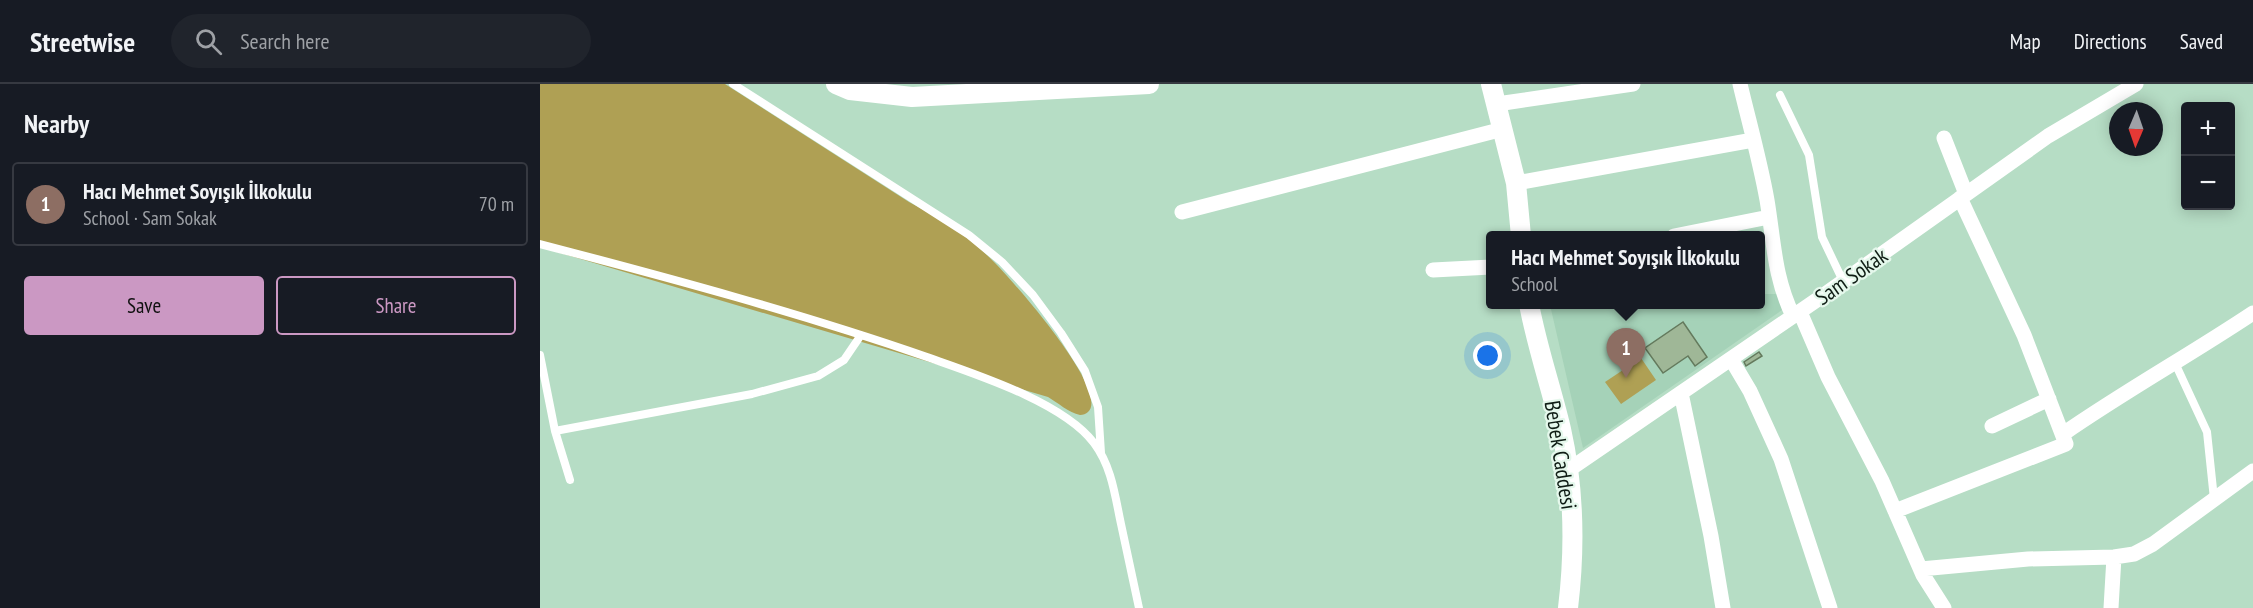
<!DOCTYPE html>
<html lang="en">
<head>
<meta charset="utf-8">
<style>
	body { margin:0; font-family:"PT Sans Narrow",sans-serif; background:#20242c; color:#f1f3f6 }
	.controls { position:absolute; right:18px; top:18px; display:grid; overflow:hidden; border-radius:6px; box-shadow:0 3px 15px #0003 }
	.controls button { width:54px; height:54px; display:grid; place-items:center; padding:0; border:0; border-bottom:2px solid #363941; background:#171b24; color:#f1f3f6; font:30px sans-serif }
	.compass { position:absolute; left:1569px; top:18px; width:54px; height:54px; border-radius:50%; background:#171b24; box-shadow:0 3px 15px #0003; rotate:182deg }
	.you { position:absolute; left:948px; top:272px; width:21px; height:21px; margin:-15px; border:4px solid #fff; border-radius:50%; background:#1a73e8; box-shadow:0 0 0 9px #1a73e833 }
	.badge { display:grid; place-items:center; width:39px; height:39px; border-radius:50%; background:#cb98c3; color:#fff; font-size:20px; font-weight:700 }
	.pin { position:absolute; translate:-50% -50px; filter:drop-shadow(0 2px 3px #0008) }
	.pin::after { content:''; position:absolute; top:32px; width:21px; height:18px; background:inherit; clip-path:polygon(0 0,100% 0,50% 100%) }
	.popup { position:absolute; left:946px; top:147px; width:279px; height:78px; box-sizing:border-box; display:grid; place-content:center; border-radius:6px; background:#171b24; filter:drop-shadow(0 2px 4px #0005); font-size:20px; white-space:nowrap; color:#9ea1a6 }
	.popup b { font-size:22px; color:#f1f3f6 }
	.popup::after { content:''; position:absolute; left:50%; top:100%; margin-left:-12px; border:12px solid transparent; border-top-color:#171b24 }
	.list { margin:0; padding:0; list-style:none }
	h2 { display:flex; justify-content:space-between; align-items:center; height:78px; margin:0; padding:0 24px; font-size:26px }
	h2 small { font-size:20px; font-weight:400; color:#9ea1a6 }
	.list li { display:grid; grid-template-columns:39px 1fr auto; gap:18px; align-items:center; box-sizing:border-box; height:84px; margin:0 12px 12px; padding:0 12px; border:2px solid #363941; border-radius:6px }
	.list b { display:block; font-size:22px; white-space:nowrap }
	.list p { margin:0; font-size:20px; white-space:nowrap; color:#9ea1a6 }
	.list em { font-size:20px; font-style:normal; color:#9ea1a6 }
	.actions { display:flex; gap:12px; padding:18px 24px }
	.actions a { flex:1; padding:14px 0; border:2px solid #cb98c3; border-radius:6px; text-align:center; font-size:21px; color:#cb98c3 }
	.actions .main { background:#cb98c3; color:#111 }
	.icon { flex:none; width:33px; height:33px; fill:none; stroke:currentColor; stroke-width:2; stroke-linecap:round; stroke-linejoin:round }
	.map { position:relative; flex:none; width:1713px; height:524px; overflow:hidden }
	header { display:flex; align-items:center; gap:36px; box-sizing:border-box; height:84px; padding:0 30px; background:#171b24; border-bottom:2px solid #363941 }
	header strong { font-size:28px }
	nav { display:flex; gap:33px; margin-inline-start:auto; font-size:21px }
	.search { width:420px; height:54px; background:#20242c; display:flex; align-items:center; gap:15px; box-sizing:border-box; padding:0 21px; border-radius:33px; color:#9ea1a6; font-size:22px }
	main { display:flex }
	aside { flex:1; background:#171b24 }
	.map>svg:first-child { display:block }
	.built { fill:#a5d2b8 }
	.green { fill:#afa054 }
	.building { fill:#9fb797; stroke:#647a5d; stroke-width:1.5 }
	.lines { fill:none; stroke-linecap:round; stroke-linejoin:round }
	.service { stroke:#fff; stroke-width:8 }
	.minor { stroke:#fff; stroke-width:15 }
	.tertiary { stroke:#fff; stroke-width:20 }
	.labels { text-anchor:middle; stroke-width:4.5; stroke-linejoin:round; paint-order:stroke }
	.street-label { font-size:22px; fill:#0f1d15; stroke:#e5f8ec }
</style>
</head>
<body>
<header>
<strong>Streetwise</strong>
<div class="search"><svg class="icon" aria-label="search" viewBox="0 0 24 24"><circle cx="10" cy="10" r="6"/><path d="M15 15l6 6"/></svg>Search here</div>
<nav><a>Map</a><a>Directions</a><a>Saved</a></nav>
</header>
<main>
<aside>
<h2>Nearby<small></small></h2>
<ul class="list">
<li><span class="badge" style="background:#8d6e63">1</span><div><b>Hacı Mehmet Soyışık İlkokulu</b><p>School · Sam Sokak</p></div><em>70 m</em></li>
</ul>
<div class="actions"><a class="main">Save</a><a>Share</a></div>
</aside>
<div class="map">
<svg width="1713" height="524" viewBox="0 0 1713 524">
	<rect width="100%" height="100%" fill="#b6ddc5"/>
	<!-- built -->
	<path class="built" d="M1221 210H1238L1245 224 1043 364 1010 221 1221 220Z"/>
	<!-- green -->
	<path class="green" d="M0 0H185L369 118C400 134 430 153 454 178 471 195 571 307 548 328 546 330 543 331 540 331 529 329 517 318 508 313L0 163Z
		M1101 274 1116 296 1081 320 1065 298Z"/>
	<!-- building -->
	<path class="building" d="M1143 238 1167 273 1155 282 1148 272 1123 289 1105 264Z
		M1219 268 1222 272 1206 282 1204 278Z"/>
	<g class="lines">
		<!-- service -->
		<path class="service" d="M193 0 429 151 462 178 493 211 521 249 545 287 558 323 561 369
			M1240 11 1269 71 1282 153 1303 197
			M0 160C130 194 260 229 387 273 435 290 523 318 554 359 572 383 575 412 581 440 587 468 593 496 599 524
			M0 271 15 347 30 396
			M1635 279 1667 348 1674 415
			M15 347 212 310 278 292 304 276 321 251"/>
		<!-- minor -->
		<path class="minor" d="M1200 0C1209 38 1220 77 1227 116 1234 158 1234 193 1253 232
			M957 20 1093 0
			M1404 54 1426 110
			M976 99 1213 56
			M642 128 963 45
			M1134 152 1229 133
			M893 186 951 183
			M1260 228 1288 293 1342 397 1383 491 1404 524
			M1191 275 1210 307 1241 375 1290 524
			M1141 309 1171 452 1183 524
			M1452 342 1509 315
			M1523 350C1585 307 1650 271 1713 229
			M1027 387 1284 211 1508 52 1596 0
			M1355 427 1526 360 1484 251 1420 114
			M1381 485 1488 475 1574 473 1594 470 1613 460 1713 387
			M1571 524 1574 473"/>
		<!-- tertiary -->
		<path class="tertiary" d="M296 0 310 6 372 13 609 0
			M951 0 976 99 981 152
			M989 220C997 263 1011 303 1021 345 1034 403 1035 466 1028 524"/>
	</g>
	<g class="labels">
		<!-- street labels -->
		<g class="street-label">
			<text transform="translate(1311 192) rotate(-35)" y="8">Sam Sokak</text>
			<text transform="translate(1021 371) rotate(81)" y="8">Bebek Caddesi</text>
		</g>
	</g>
</svg>
<div class="controls">
<button>+</button>
<button>−</button>
</div>
<svg class="compass" viewBox="-18 -18 36 36"><path d="M0-13l5 13h-10z" fill="#e53935"/><path d="M0 13l5-13h-10z" fill="#9ea1a6"/></svg>
<div class="you"></div>
<div class="pin badge" style="left:1086px;top:294px;background:#8d6e63">1</div>
<div class="popup"><b>Hacı Mehmet Soyışık İlkokulu</b>School</div>
</div>
</main>
</body>
</html>
